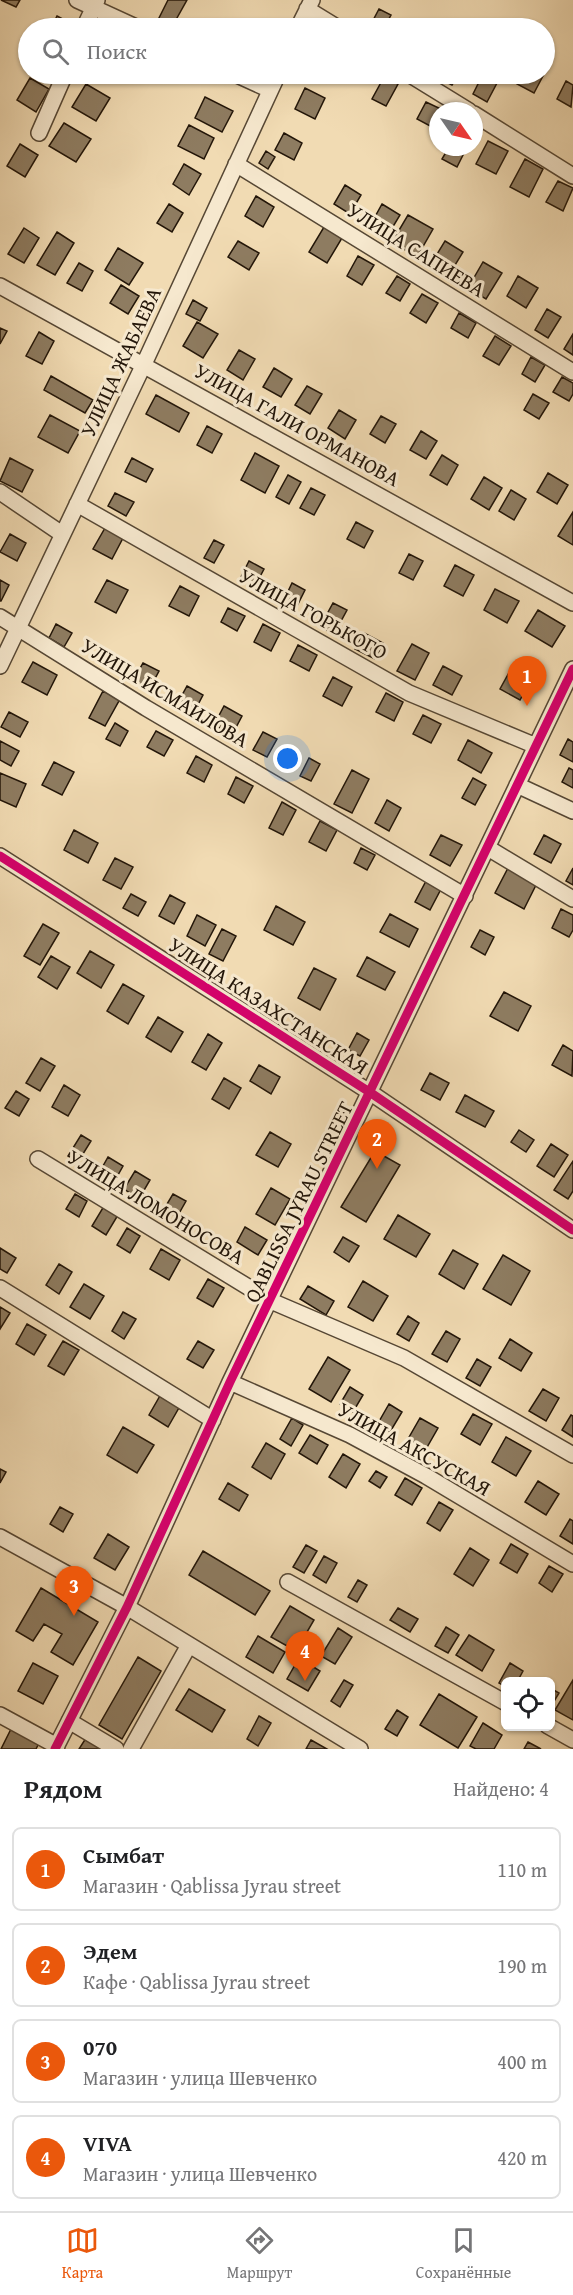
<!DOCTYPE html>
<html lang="ru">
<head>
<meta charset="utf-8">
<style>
	body { margin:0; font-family:"Gentium Book Plus",serif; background:#f2f2f2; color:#202124 }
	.controls { position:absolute; right:18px; bottom:18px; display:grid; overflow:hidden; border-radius:9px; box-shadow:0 2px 4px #0004 }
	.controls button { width:54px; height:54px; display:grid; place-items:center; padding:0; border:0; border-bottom:2px solid #e0e0e0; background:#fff; color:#202124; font:30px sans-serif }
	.compass { position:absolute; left:429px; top:102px; width:54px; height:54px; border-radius:50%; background:#fff; box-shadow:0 2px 4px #0004; rotate:124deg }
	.you { position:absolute; left:288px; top:759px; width:21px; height:21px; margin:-15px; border:4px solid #fff; border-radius:50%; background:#1a73e8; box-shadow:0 0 0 9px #1a73e833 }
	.badge { display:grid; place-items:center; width:39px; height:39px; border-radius:50%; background:#ea580c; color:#fff; font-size:20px; font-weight:700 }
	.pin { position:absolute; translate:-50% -50px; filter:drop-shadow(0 2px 3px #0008) }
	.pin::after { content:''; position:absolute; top:32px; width:21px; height:18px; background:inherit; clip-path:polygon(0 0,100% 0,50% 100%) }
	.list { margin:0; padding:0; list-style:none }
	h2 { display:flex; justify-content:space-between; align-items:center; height:78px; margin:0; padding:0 24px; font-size:26px }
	h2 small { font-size:20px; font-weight:400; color:#757577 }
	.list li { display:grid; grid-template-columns:39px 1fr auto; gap:18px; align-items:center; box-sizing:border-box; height:84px; margin:0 12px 12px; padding:0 12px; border:2px solid #e0e0e0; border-radius:9px }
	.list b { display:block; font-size:22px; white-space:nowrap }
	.list p { margin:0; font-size:20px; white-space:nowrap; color:#757577 }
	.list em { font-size:20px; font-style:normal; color:#757577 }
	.icon { flex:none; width:33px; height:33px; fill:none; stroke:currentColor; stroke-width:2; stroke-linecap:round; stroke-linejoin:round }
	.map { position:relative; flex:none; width:573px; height:1749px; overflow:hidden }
	.search { position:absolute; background:#fff; box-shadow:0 2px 4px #0004; left:18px; right:18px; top:18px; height:66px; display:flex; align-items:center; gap:15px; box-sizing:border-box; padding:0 21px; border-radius:33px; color:#757577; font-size:22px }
	.sheet { height:462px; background:#fff }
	nav { display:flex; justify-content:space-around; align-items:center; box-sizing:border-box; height:84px; border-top:2px solid #e0e0e0; background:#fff; font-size:16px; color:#757577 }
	nav a { display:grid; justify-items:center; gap:3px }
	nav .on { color:#ea580c }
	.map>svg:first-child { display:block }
	.building { fill:#8e7c61; stroke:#231609; stroke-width:1.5 }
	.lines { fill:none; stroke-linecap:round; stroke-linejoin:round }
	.minor-casing { stroke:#564734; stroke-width:18 }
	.minor { stroke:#f6e8ce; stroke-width:15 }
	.cycleway-casing { stroke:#f6e8ce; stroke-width:13 }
	.cycleway { stroke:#d6006c; stroke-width:9 }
	.labels { text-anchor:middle; stroke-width:6; stroke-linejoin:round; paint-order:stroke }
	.street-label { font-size:21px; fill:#231609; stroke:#f6e8ce }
</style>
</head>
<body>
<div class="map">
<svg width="573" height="1749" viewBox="0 0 573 1749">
	<rect width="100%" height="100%" fill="#f1dbb3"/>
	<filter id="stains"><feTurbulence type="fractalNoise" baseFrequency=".00333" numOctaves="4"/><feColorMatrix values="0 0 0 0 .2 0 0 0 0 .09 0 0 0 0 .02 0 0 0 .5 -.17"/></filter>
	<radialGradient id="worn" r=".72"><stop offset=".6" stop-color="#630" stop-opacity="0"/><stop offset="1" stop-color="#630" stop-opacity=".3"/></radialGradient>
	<!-- building -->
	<path class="building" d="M1 0H20L16 7Z
		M168 0H187L173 25 159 18Z
		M379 9 391 15 384 28H369Z
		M57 16 76 26 75 28H51Z
		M441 74H459L452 85 438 78Z
		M483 74 498 81 487 102 473 94Z
		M522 74H544L534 93 517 84Z
		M384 77 398 84 386 106 372 99Z
		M30 78 49 89 36 112 17 100Z
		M566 81 573 85 571 107 557 99Z
		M86 84 110 98 96 121 72 107Z
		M305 88 325 98 315 119 295 109Z
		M205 97 233 111 222 132 195 118Z
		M426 102 441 109 432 127 417 119Z
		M64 123 91 139 76 162 49 146Z
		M189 125 214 138 204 159 178 146Z
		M284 133 302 143 294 160 275 150Z
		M488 141 508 151 496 174 476 164Z
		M20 144 38 155 25 177 7 166Z
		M449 147 466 149 457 167 442 159Z
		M266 151 275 157 268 169 259 163Z
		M525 159 543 169 529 197 510 187Z
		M184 164 201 174 189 195 173 184Z
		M558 181 573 188 563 211 546 202Z
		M345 185 361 195 350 214 334 204Z
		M256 196 274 207 263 227 245 216Z
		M169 204 183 213 172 232 157 223Z
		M382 204 400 215 388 235 371 224Z
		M408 215 433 229 417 257 392 242Z
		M324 227 342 238 327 263 309 252Z
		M24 228 39 238 24 263 8 254Z
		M57 232 74 243 55 275 37 265Z
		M238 241 259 253 249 270 228 257Z
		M445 241 463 252 449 275 431 264Z
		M118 248 143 263 129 285 105 270Z
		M358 256 374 265 362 285 347 276Z
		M483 262 502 273 486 299 468 288Z
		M79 263 93 271 82 291 67 283Z
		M397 276 410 284 400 301 386 293Z
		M518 276 538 288 526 308 507 296Z
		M121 285 139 296 128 314 110 303Z
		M422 294 438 303 426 323 410 313Z
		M193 300 207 308 200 321 186 314Z
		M547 309 561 317 548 338 535 330Z
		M459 313 476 323 468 338 451 328Z
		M197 322 218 334 203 358 183 346Z
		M0 328 7 331 0 344Z
		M39 332 54 341 42 364 26 356Z
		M573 334V355L564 349Z
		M495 336 511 346 499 365 483 356Z
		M239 350 255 359 243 380 227 370Z
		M531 357 545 365 535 382 522 374Z
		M274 368 292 379 281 397 263 387Z
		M51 376 93 400 85 413 44 390Z
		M562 377 573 383V394L569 401 553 392Z
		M307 386 322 394 310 414 295 405Z
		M533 394 549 403 539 419 524 410Z
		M156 395 189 413 179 432 146 414Z
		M339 410 356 420 345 439 328 428Z
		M50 415 80 431 68 453 38 437Z
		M381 416 396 424 385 443 370 434Z
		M207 426 222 434 212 453 197 445Z
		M421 431 437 441 426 459 410 450Z
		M255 453 279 466 265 493 241 480Z
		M442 455 458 465 447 485 430 475Z
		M10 458 33 470 22 492 0 481Z
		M132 458 153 469 146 482 125 472Z
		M548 473 568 485 557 504 537 492Z
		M288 475 301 482 289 504 276 497Z
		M484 477 502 488 489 510 471 499Z
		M311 488 325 495 314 515 300 508Z
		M511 490 526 499 514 520 499 511Z
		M115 493 134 502 126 516 108 506Z
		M573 512V545L558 536Z
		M356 522 373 531 364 548 347 539Z
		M105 528 123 538 112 559 93 549Z
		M10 534 26 543 17 561 0 552Z
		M214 540 224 545 214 563 204 558Z
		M409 554 423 561 413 580 399 573Z
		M249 561 264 569 255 586 240 579Z
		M455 565 474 575 463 596 444 586Z
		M0 580 9 585 1 601H0Z
		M107 580 128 590 116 613 95 602Z
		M292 583 305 590 296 608 283 602Z
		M180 586 199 596 189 616 169 606Z
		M495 589 519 601 507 623 484 610Z
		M333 603 347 610 334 634 320 627Z
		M228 608 245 616 237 631 221 622Z
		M538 610 565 626 552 647 525 631Z
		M56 624 72 633 64 647 49 638Z
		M263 624 280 633 271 651 254 642Z
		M364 633 383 643 375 659 355 649Z
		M412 644 429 653 415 680 397 671Z
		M298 645 317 655 309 671 290 661Z
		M33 662 57 675 47 695 22 682Z
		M143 663 159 671 149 690 133 681Z
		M443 666 462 676 452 695 433 685Z
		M511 669 531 680 520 700 500 689Z
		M333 677 352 687 342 706 323 696Z
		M187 686 203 695 192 716 175 708Z
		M103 691 120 699 105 726 89 718Z
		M386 693 403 702 394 721 376 712Z
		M224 706 242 716 232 735 214 725Z
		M9 712 28 722 20 737 1 727Z
		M423 715 441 724 431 743 413 734Z
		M115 723 128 731 120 746 106 739Z
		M156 731 173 740 164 756 147 747Z
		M263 732 277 739 267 757 253 750Z
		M568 739 573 742V762L560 755Z
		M468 740 492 753 481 773 458 760Z
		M0 741 19 751 11 766 0 760Z
		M196 756 212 765 204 782 187 773Z
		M309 758 320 764 311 781 300 776Z
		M54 762 74 772 62 795 42 785Z
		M569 768 573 770V788L562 782Z
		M352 770 369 779 352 813 334 804Z
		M0 773 26 784 16 807 0 800Z
		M236 777 253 786 244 803 228 794Z
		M473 778 486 785 475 805 462 798Z
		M387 800 401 808 389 831 375 823Z
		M282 802 296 810 283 835 269 828Z
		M320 821 337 830 326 851 309 842Z
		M74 830 98 843 88 863 64 850Z
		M441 835 462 845 450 866 430 855Z
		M544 835 561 844 551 863 534 854Z
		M361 848 375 855 367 870 354 863Z
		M115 858 133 867 121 889 103 880Z
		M508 868 537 883 524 909 495 893Z
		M573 868V885L566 881Z
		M426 881 441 889 430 910 415 902Z
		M131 894 146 902 138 916 123 908Z
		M170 895 185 903 174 924 159 916Z
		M276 906 305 922 293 945 264 930Z
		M561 909 573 915V930L569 937 552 928Z
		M390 914 418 929 409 947 380 932Z
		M197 915 216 925 205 946 187 936Z
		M43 924 59 933 40 965 24 956Z
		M222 929 236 936 223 961 209 954Z
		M480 930 494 937 485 955 471 947Z
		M90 951 114 965 101 988 77 973Z
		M51 956 70 967 57 989 38 977Z
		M367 957 395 972 385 990 357 976Z
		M314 968 336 979 320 1010 298 998Z
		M123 984 144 996 128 1024 107 1011Z
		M504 992 531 1006 518 1031 490 1016Z
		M158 1017 183 1032 171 1052 146 1037Z
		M357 1033 369 1040 360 1056 348 1050Z
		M208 1034 222 1043 206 1070 192 1062Z
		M563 1045 573 1051 572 1076 552 1065Z
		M41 1058 55 1066 40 1091 26 1083Z
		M259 1065 280 1077 271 1094 250 1081Z
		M430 1073 449 1083 440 1100 421 1090Z
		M224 1078 241 1088 229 1109 212 1099Z
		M64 1085 80 1095 68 1116 52 1107Z
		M16 1091 29 1099 19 1116 5 1108Z
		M465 1095 494 1111 485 1127 456 1112Z
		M339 1110 347 1114 338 1131 330 1126Z
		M519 1130 534 1140 526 1152 511 1142Z
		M270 1132 291 1144 278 1167 256 1155Z
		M81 1135 91 1141 78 1162 68 1156Z
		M551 1144 568 1155 554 1177 537 1166Z
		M375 1151 400 1165 366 1222 341 1207Z
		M108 1157 123 1166 113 1184 98 1175Z
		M573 1161V1191L568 1199 554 1190Z
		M135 1171 150 1180 139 1199 124 1189Z
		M271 1188 290 1199 275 1225 256 1214Z
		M75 1194 87 1201 79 1217 66 1209Z
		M173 1194 186 1201 177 1217 164 1209Z
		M104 1206 118 1215 106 1235 92 1226Z
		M398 1215 430 1234 416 1257 384 1239Z
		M245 1227 267 1240 258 1255 237 1242Z
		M127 1228 140 1236 130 1253 117 1245Z
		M343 1237 359 1246 349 1262 334 1252Z
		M0 1248 16 1258 7 1273 0 1269Z
		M161 1249 180 1260 169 1280 150 1269Z
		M453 1250 478 1264 464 1289 439 1274Z
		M503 1255 530 1271 511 1305 483 1289Z
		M59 1264 72 1272 59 1294 46 1285Z
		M208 1279 224 1288 213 1307 197 1298Z
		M363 1281 388 1296 373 1321 348 1307Z
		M84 1284 104 1296 90 1319 70 1307Z
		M308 1286 334 1301 326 1315 300 1299Z
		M0 1307 10 1313 0 1329Z
		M123 1312 136 1319 124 1339 112 1331Z
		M408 1316 419 1323 409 1341 397 1334Z
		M27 1324 46 1335 34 1355 16 1344Z
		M446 1331 460 1339 447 1362 432 1354Z
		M510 1339 532 1353 521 1371 499 1358Z
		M63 1341 79 1350 64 1375 48 1366Z
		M198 1341 214 1350 203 1368 187 1359Z
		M328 1357 350 1370 331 1402 309 1389Z
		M477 1359 491 1367 480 1386 466 1378Z
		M350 1387 363 1395 353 1412 340 1404Z
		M543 1389 559 1398 546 1421 529 1411Z
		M161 1394 180 1406 168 1427 149 1415Z
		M389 1404 402 1412 390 1432 377 1425Z
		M473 1414 492 1424 480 1445 461 1434Z
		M571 1415 573 1416V1437L562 1430Z
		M292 1418 303 1425 291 1446 280 1439Z
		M420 1418 438 1428 426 1449 408 1439Z
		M123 1427 154 1445 137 1473 107 1455Z
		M310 1435 328 1445 317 1464 299 1453Z
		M506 1437 531 1451 516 1476 492 1462Z
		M266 1443 285 1454 271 1479 252 1467Z
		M343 1454 360 1464 346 1488 329 1477Z
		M0 1469 6 1472 0 1483Z
		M376 1471 387 1477 380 1488 369 1481Z
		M405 1478 422 1488 412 1505 395 1495Z
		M538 1481 559 1494 546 1515 525 1502Z
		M228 1483 248 1495 239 1511 219 1499Z
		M439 1502 453 1510 440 1531 427 1523Z
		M60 1507 73 1514 63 1532 50 1524Z
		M570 1519 573 1521V1544L560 1536Z
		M108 1534 129 1547 115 1570 94 1558Z
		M511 1544 528 1554 517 1573 500 1563Z
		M306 1545 317 1551 304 1573 293 1567Z
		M470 1548 489 1560 473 1586 454 1574Z
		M203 1551 270 1591 255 1615 189 1575Z
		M324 1556 337 1563 326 1583 313 1575Z
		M549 1566 563 1574 552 1592 539 1583Z
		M358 1580 367 1585 357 1602 348 1597Z
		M41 1588 98 1622 73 1665 51 1652 62 1634 44 1624 33 1641 16 1631Z
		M290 1606 314 1620 296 1651 271 1637Z
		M398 1608 418 1619 410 1632 390 1620Z
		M446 1627 459 1635 448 1653 435 1646Z
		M338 1628 352 1637 335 1664 321 1656Z
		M469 1635 494 1650 482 1671 456 1655Z
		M258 1636 285 1652 273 1673 246 1657Z
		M138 1657 161 1671 122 1739 99 1725Z
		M299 1658 320 1671 308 1691 287 1679Z
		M33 1663 58 1676 43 1704 18 1691Z
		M510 1663 523 1671 517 1682H506V1687L499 1683Z
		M344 1680 353 1685 340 1707 331 1701Z
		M573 1680V1720L555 1710Z
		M550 1688 559 1693 550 1708Z
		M189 1689 225 1710 212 1732 176 1710Z
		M439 1694 477 1717 458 1748 420 1725Z
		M397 1710 408 1717 397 1736 385 1729Z
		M259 1716 271 1723 258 1746 247 1739Z
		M483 1723 502 1735 494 1749H476L470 1746Z
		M11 1729 39 1743 36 1749H1Z
		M86 1738 105 1749H79Z
		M311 1740 327 1749H306Z
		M528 1742 541 1749H524Z"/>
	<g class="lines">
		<defs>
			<path id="minor" d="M77 0 138 28
				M307 9 338 28
				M84 28 97 0
				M298 28 312 0
				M235 74 270 90
				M409 74 469 111
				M474 114 573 176
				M39 133 65 74
				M236 164 573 372
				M0 286 573 603
				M0 492 62 534
				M77 504 409 693 536 746
				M0 617 146 708 465 896
				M0 666 144 364 278 74
				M517 785 573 811
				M488 848 573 899
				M0 856 371 1093 573 1230
				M38 1159 271 1301 404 1358 573 1455
				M0 1288 213 1420
				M230 1382 350 1435 426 1476 573 1564
				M0 1537 127 1607 360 1749
				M288 1582 506 1703
				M0 1715 57 1746
				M69 1721 116 1749
				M548 1726 573 1740
				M55 1749 127 1607 230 1382 573 669
				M131 1749 189 1645"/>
		</defs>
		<!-- minor casing -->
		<use href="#minor" class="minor-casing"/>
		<!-- minor -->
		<use href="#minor" class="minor"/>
		<defs>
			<path id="cycleway" d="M0 856 371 1093 573 1230
				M55 1749 127 1607 230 1382 573 669"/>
		</defs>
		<!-- cycleway casing -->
		<use href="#cycleway" class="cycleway-casing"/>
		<!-- cycleway -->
		<use href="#cycleway" class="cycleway"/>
	</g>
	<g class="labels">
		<!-- street labels -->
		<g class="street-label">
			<text transform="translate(416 250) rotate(32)" y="7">УЛИЦА САПИЕВА</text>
			<text transform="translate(121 362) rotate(-65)" y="7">УЛИЦА ЖАБАЕВА</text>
			<text transform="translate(297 425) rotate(29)" y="7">УЛИЦА ГАЛИ ОРМАНОВА</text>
			<text transform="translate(313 614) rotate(29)" y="7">УЛИЦА ГОРЬКОГО</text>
			<text transform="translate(165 693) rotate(31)" y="7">УЛИЦА ИСМАИЛОВА</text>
			<text transform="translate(268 1006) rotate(33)" y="7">УЛИЦА КАЗАХСТАНСКАЯ</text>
			<text transform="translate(299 1202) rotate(-64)" y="7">QABLISSA JYRAU STREET</text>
			<text transform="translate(156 1207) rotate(31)" y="7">УЛИЦА ЛОМОНОСОВА</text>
			<text transform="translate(414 1449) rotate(29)" y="7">УЛИЦА АКСУСКАЯ</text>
		</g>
	</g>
	<rect width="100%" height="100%" filter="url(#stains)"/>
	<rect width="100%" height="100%" fill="url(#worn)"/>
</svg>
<div class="controls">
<button><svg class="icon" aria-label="locate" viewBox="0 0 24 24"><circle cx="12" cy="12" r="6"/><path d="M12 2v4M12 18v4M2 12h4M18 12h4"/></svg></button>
</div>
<svg class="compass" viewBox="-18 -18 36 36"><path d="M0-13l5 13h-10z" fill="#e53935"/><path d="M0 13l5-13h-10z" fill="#757577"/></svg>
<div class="you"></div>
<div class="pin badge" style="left:527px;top:706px">1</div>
<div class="pin badge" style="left:377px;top:1169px">2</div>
<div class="pin badge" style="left:74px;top:1616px">3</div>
<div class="pin badge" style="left:305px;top:1681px">4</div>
<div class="search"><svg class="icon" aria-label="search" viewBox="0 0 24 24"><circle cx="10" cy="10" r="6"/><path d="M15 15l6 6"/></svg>Поиск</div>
</div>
<section class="sheet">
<h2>Рядом<small>Найдено: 4</small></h2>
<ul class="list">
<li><span class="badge">1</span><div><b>Сымбат</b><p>Магазин · Qablissa Jyrau street</p></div><em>110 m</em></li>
<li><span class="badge">2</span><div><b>Эдем</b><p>Кафе · Qablissa Jyrau street</p></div><em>190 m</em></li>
<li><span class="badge">3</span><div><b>070</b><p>Магазин · улица Шевченко</p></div><em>400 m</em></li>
<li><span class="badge">4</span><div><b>VIVA</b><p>Магазин · улица Шевченко</p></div><em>420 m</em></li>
</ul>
</section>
<nav>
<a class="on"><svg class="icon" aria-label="map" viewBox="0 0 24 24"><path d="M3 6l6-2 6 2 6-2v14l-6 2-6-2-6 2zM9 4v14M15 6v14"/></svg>Карта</a>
<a><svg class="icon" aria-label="directions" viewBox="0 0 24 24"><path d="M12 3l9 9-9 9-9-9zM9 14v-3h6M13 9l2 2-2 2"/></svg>Маршрут</a>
<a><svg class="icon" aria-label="saved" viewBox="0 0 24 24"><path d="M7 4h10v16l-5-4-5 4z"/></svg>Сохранённые</a>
</nav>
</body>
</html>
